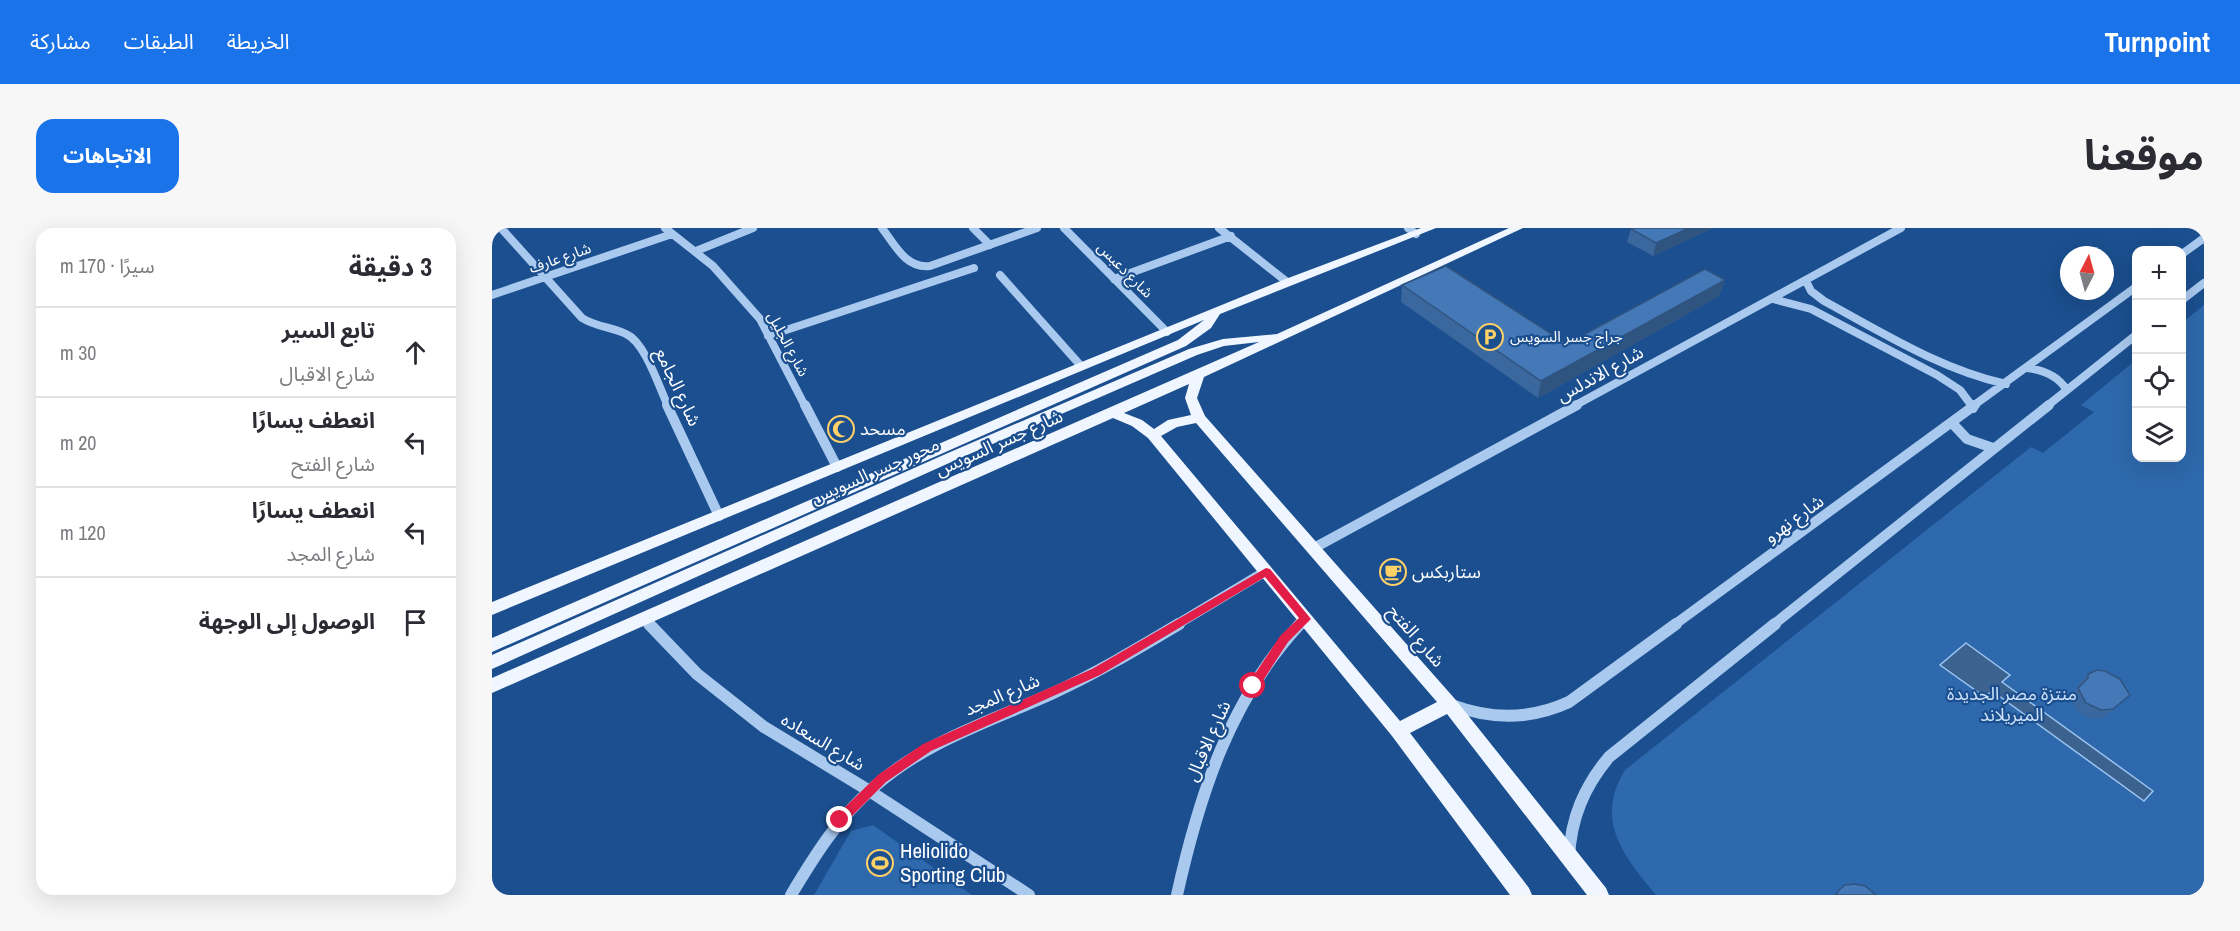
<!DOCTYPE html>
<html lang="ar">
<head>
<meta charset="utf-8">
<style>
	body { margin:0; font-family:"Archivo Narrow","Noto Sans Arabic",sans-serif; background:#f7f7f7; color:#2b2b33; direction:rtl }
	.controls { position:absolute; right:18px; top:18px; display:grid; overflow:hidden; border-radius:12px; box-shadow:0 6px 24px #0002 }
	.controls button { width:54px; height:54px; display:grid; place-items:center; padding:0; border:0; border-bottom:2px solid #e1e1e2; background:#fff; color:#2b2b33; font:30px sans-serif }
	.compass { position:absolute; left:1568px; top:18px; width:54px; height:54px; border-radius:50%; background:#fff; box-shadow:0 6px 24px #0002; rotate:6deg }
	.stop { position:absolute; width:18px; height:18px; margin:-14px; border:4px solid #e11d48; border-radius:50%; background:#fff }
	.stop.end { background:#e11d48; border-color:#fff; box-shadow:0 2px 6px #0008 }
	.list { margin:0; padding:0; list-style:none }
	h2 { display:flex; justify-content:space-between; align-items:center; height:78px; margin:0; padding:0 24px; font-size:26px }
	h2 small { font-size:20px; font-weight:400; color:#7c7c81 }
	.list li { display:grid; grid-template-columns:39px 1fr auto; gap:18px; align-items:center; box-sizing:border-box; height:90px; padding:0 24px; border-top:2px solid #e1e1e2 }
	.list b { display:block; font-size:22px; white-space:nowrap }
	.list p { margin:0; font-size:20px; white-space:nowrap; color:#7c7c81 }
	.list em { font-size:20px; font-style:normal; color:#7c7c81 }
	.icon { flex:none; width:33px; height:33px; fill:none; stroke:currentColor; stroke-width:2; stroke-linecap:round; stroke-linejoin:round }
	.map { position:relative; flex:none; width:1712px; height:667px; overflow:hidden; direction:ltr; border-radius:18px }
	header { display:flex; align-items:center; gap:36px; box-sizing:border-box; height:84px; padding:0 30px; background:#1a73e8; color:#fff }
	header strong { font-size:28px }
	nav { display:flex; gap:33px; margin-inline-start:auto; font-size:21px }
	.intro { display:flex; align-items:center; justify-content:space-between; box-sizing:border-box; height:144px; padding:0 36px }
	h1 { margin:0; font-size:42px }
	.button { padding:15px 27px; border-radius:18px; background:#1a73e8; color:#fff; font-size:21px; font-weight:700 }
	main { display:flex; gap:36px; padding:0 36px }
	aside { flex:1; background:#fff; border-radius:18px; box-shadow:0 6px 24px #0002 }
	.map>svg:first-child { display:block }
	.green { fill:#2e69ad }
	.water { fill:#3c6290; stroke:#9cc4f0; stroke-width:1.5 }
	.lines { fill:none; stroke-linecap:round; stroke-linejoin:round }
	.minor-far2 { stroke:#a9c9ee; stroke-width:8 }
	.minor-far1 { stroke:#a9c9ee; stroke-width:10 }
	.minor { stroke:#a9c9ee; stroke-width:12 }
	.major { fill:#f0f6ff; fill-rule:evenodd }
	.wall { fill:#3a679d }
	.shaded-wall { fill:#305480 }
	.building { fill:#4478b7; stroke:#305480; stroke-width:1.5 }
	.route { fill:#e11d48 }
	.labels { text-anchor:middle; stroke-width:4.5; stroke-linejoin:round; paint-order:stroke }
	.far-street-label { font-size:15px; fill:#fff; stroke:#1b4f8f }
	.far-poi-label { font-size:15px; fill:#fff; stroke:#1b4f8f; text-anchor:start }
	.street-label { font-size:18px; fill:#fff; stroke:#1b4f8f }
	.poi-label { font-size:18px; fill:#fff; stroke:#1b4f8f; text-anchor:start }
	.park-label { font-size:18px; fill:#cfe3fa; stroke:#1b4f8f }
	.near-poi-label { font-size:21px; fill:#fff; stroke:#1b4f8f; text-anchor:start }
</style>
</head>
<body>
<header>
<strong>Turnpoint</strong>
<nav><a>الخريطة</a><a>الطبقات</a><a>مشاركة</a></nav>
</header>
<div class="intro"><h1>موقعنا</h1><a class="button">الاتجاهات</a></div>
<main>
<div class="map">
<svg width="1712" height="667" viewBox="0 0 1712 667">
	<rect width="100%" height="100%" fill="#1b4f8f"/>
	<!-- green -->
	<path class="green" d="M1712 77V667H1164C1132 629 1102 592 1133 542L1539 219 1551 225 1602 184 1589 177 1644 132V230H1690V95Z
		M381 597 480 667H322L359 603Z"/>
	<!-- water -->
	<path class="water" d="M1474 415 1518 447 1510 454 1661 563 1652 573 1500 463 1493 469 1448 437Z"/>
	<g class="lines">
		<!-- minor-far2 -->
		<path class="minor-far2" d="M9 0 90 90C104 99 120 99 134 106 153 114 167 159 176 178
			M173 0 221 38 268 91 313 178
			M390 0C403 17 414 41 438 38L545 0
			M481 0 498 17
			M572 0 675 104
			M727 0 795 54
			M916 0 924 6
			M204 23 261 0
			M1690 26 1712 10
			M508 47 589 138
			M622 51 739 8
			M1314 53 1319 63 1332 73C1391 105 1448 141 1514 156
			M0 67 180 6
			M1281 71 1319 81 1445 147 1468 162 1480 178
			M1690 72 1712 55
			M276 108 482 40
			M1535 140C1551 142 1565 147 1574 161
			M1082 178 1409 0
			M1481 178 1644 59
			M1555 178 1644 107"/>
		<!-- minor-far1 -->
		<path class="minor-far1" d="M175 177 227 288
			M313 177 345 239
			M1479 177 1481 180
			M1461 196 1475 211 1501 220
			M822 320 1085 177
			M152 391 158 397
			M684 397 774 343
			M807 397 813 391
			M1182 397 1483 177
			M1281 397 1557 177"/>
		<!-- minor -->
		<path class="minor" d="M157 396 205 446 272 499 376 562 537 667
			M960 477C1000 492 1038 492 1077 474L1184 396
			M1077 629C1079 590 1092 559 1117 529L1283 396
			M299 667C323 627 346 590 382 559 432 514 499 493 559 466 603 446 645 421 687 396
			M685 667C707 568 738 471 808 396"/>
		<!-- major -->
		<path class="major" d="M929 0H944L728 86 719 100 694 118 0 424V410L686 112 712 92 0 387V374L791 52Z
			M1017 0H1031L712 149 705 170 713 188 963 471 1114 660 1117 667H1095L955 486 918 505 1037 660 1040 667H1018L900 508 656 210 640 198 621 190 0 465V450L767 114 732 118 705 127 466 231 0 441V427L456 225 697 121 731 111 785 106ZM697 156 693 170 699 187 676 192 662 201 650 192 632 185ZM704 195 945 474 908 493 669 208 685 199Z"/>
	</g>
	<!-- wall -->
	<path class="wall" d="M1143 0H1221L1161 28 1135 14 1139 1Z
		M1233 52 1227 68 1046 170 909 74 910 57 1075 116Z
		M1596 446 1638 467 1611 490 1599 491 1585 483 1576 469 1587 459V455Z"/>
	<!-- shaded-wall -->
	<path class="shaded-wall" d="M1197 0H1221L1161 28 1164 15Z
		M1233 52 1227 68 1046 170 1049 153Z"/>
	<!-- building -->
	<path class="building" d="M1143 0H1197L1164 15 1139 1Z
		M954 38 1075 116 1213 41 1233 52 1049 153 910 57Z
		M1605 442 1613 443 1628 451 1638 467 1621 481 1609 482 1594 475 1586 460 1596 450V446Z
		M1363 656 1373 658 1384 667H1344L1347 662 1353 657Z"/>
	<!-- route -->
	<path class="route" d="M774 340 778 341 819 391 796 414 765 462H757V455L788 408 807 390 773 349 608 447 439 523 394 554 352 596H344V588L386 547 431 516 600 441Z"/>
	<!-- icons -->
	<defs>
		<symbol id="parking-ring" viewBox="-11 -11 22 22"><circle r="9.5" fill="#1b4f8f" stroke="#ffd166" stroke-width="1.5"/><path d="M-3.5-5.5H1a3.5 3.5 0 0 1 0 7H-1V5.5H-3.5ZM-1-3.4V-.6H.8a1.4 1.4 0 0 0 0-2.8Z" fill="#ffd166"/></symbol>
		<symbol id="mosque-ring" viewBox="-11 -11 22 22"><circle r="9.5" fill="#1b4f8f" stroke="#ffd166" stroke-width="1.5"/><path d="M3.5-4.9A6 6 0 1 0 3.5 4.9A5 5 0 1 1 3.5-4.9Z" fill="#ffd166"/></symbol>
		<symbol id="cafe-ring" viewBox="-11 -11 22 22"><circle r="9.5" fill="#1b4f8f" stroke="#ffd166" stroke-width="1.5"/><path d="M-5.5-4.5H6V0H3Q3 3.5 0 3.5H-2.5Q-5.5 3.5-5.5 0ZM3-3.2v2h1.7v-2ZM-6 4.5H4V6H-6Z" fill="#ffd166"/></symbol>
		<symbol id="stadium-ring" viewBox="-11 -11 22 22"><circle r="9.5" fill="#1b4f8f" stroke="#ffd166" stroke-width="1.5"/><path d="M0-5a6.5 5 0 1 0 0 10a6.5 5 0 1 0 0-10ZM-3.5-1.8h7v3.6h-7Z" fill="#ffd166"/></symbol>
	</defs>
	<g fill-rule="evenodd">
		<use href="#parking-ring" x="983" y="94" width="30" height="30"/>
		<use href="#mosque-ring" x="334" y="186" width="30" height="30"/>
		<use href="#cafe-ring" x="886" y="329" width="30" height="30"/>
		<use href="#stadium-ring" x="373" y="620" width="30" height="30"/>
	</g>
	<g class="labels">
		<!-- far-street labels -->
		<g class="far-street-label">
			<text transform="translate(68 30) rotate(-19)" y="5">شارع عارف</text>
			<text transform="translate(633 42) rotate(45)" y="5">شارع دعبس</text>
			<text transform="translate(296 116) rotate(62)" y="5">شارع الجليل</text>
		</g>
		<!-- far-poi labels -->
		<g class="far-poi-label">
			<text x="1018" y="114">جراج جسر السويس</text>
		</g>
		<!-- street labels -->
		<g class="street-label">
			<text transform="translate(1108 146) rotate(-29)" y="6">شارع الاندلس</text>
			<text transform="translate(186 159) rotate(65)" y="6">شارع الجامع</text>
			<text transform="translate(507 215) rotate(-24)" y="6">شارع جسر السويس</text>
			<text transform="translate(383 243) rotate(-24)" y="6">محور جسر السويس</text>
			<text transform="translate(1302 291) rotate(-36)" y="6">شارع نهرو</text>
			<text transform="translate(924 408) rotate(49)" y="6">شارع الفتح</text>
			<text transform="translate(510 467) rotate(-23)" y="6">شارع المجد</text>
			<text transform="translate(716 513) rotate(-66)" y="6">شارع الاقبال</text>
			<text transform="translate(331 514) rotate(31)" y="6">شارع السعاده</text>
		</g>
		<!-- poi labels -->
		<g class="poi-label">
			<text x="368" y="207">مسحد</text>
			<text x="920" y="350">ستاربكس</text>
		</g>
		<!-- park labels -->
		<g class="park-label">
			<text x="1520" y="472">منتزة مصر الجديدة<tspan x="1520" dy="21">الميريلاند</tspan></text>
		</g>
		<!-- near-poi labels -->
		<g class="near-poi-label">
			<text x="408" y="630">Heliolido<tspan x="408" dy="24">Sporting Club</tspan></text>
		</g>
	</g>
</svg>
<div class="controls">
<button>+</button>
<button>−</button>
<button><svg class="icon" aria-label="locate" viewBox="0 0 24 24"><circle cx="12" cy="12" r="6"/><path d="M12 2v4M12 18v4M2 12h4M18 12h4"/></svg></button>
<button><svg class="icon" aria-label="layers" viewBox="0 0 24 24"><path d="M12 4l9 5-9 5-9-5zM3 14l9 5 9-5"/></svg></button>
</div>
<svg class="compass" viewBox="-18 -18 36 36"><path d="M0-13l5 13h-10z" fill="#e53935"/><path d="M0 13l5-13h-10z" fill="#7c7c81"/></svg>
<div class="stop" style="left:761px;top:458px"></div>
<div class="stop end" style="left:348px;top:592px"></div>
</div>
<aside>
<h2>3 دقيقة<small>سيرًا · 170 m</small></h2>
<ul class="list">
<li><svg class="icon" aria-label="ahead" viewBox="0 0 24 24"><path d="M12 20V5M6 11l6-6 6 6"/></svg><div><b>تابع السير</b><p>شارع الاقبال</p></div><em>30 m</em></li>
<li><svg class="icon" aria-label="left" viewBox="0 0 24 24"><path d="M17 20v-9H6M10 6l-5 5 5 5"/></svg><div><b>انعطف يسارًا</b><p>شارع الفتح</p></div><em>20 m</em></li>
<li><svg class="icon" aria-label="left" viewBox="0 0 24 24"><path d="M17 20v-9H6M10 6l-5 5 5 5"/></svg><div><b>انعطف يسارًا</b><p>شارع المجد</p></div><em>120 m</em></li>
<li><svg class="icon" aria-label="arrive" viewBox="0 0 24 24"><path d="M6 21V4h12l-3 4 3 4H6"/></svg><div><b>الوصول إلى الوجهة</b></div></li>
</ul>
</aside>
</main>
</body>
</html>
